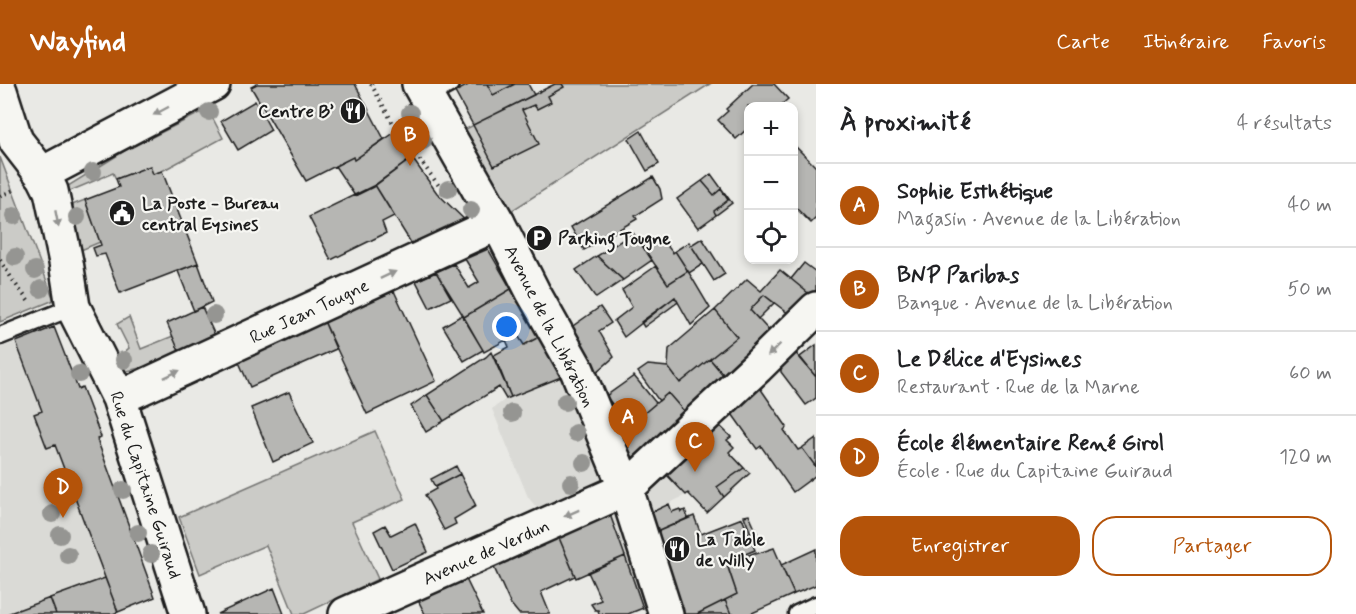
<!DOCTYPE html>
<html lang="fr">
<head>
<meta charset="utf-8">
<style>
	body { margin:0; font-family:Mynerve,sans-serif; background:#f6f6f6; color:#202124 }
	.controls { position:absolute; right:18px; top:18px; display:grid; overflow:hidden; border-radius:12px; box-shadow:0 3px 9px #0003 }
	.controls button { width:54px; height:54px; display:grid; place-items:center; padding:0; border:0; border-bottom:2px solid #e0e0e0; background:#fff; color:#202124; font:30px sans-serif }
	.you { position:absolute; left:507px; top:243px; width:21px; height:21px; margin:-15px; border:4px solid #fff; border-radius:50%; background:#1a73e8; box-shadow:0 0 0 9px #1a73e833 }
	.badge { display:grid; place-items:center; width:39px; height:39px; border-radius:50%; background:#b45309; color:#fff; font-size:20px; font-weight:700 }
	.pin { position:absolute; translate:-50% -50px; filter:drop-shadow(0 2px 3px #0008) }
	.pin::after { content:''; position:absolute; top:32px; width:21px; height:18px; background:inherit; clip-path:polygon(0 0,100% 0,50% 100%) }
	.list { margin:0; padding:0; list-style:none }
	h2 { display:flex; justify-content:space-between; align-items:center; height:78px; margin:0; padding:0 24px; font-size:26px }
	h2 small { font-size:20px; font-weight:400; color:#757577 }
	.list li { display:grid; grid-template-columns:39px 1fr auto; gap:18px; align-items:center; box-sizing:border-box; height:84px; padding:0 24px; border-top:2px solid #e0e0e0 }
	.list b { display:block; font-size:22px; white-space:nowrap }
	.list p { margin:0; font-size:20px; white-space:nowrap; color:#757577 }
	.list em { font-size:20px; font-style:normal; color:#757577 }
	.actions { display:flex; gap:12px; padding:18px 24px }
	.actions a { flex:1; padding:14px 0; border:2px solid #b45309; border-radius:24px; text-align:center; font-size:21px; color:#b45309 }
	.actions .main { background:#b45309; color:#fff }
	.icon { flex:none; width:33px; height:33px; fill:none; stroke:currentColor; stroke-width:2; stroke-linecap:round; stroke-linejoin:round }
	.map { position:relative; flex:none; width:816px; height:530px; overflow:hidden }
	header { display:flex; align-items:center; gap:36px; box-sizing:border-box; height:84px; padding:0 30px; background:#b45309; color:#fff }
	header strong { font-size:28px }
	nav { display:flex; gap:33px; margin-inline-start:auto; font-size:21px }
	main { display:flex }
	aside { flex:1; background:#fff }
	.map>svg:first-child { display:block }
	.built { fill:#dadad6 }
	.green { fill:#cbcbc7; stroke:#747472; stroke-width:1.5 }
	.building { fill:#b6b6b3; stroke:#1c1c1c; stroke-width:1.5 }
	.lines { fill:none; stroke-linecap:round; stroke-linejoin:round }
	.lane-casing { stroke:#1c1c1c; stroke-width:21 }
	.street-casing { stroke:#1c1c1c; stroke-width:38 }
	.secondary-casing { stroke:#1c1c1c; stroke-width:38 }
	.path { stroke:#1c1c1c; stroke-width:4; stroke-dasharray:1.5 4.5; stroke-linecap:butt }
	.lane { stroke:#f6f6f2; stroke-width:16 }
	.street { stroke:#f6f6f2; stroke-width:33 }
	.secondary { stroke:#f6f6f2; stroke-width:33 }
	.tree { fill:#959592 }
	.oneway { fill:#949492 }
	.labels { text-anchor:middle; stroke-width:4.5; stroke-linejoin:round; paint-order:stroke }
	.poi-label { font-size:18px; font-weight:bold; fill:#1c1c1c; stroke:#f6f6f2; text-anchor:start }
	.street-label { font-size:18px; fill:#1c1c1c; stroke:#f6f6f2 }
</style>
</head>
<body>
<header>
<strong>Wayfind</strong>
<nav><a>Carte</a><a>Itinéraire</a><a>Favoris</a></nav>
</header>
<main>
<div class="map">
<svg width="816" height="530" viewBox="0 0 816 530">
	<rect width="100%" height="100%" fill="#e9e9e5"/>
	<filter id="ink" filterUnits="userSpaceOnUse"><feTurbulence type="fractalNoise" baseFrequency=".0167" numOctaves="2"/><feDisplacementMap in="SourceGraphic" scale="12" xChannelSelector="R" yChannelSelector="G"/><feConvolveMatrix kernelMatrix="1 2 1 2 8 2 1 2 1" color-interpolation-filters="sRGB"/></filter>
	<g filter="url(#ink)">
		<!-- built -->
		<path class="built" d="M537 187 597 288 606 312 629 342 616 353 666 390 686 411 648 430 652 450 684 530H645L608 425 557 449 528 413 492 325 506 315 560 293 511 205Z
			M54 243 78 304 82 303 101 353 97 356 155 513 113 530H0V264Z"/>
		<!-- green -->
		<path class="green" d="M555 0H710L508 129 464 46Z
			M208 25 223 54 162 87 153 90 149 83 116 95 113 89 70 107 68 102 126 66Z
			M0 73 54 216 0 238Z
			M85 116 100 158 81 166 72 121Z
			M129 233 141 265 173 252 182 274 123 288 117 275 129 264 117 240Z
			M375 347 405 415 352 438 378 495 304 530H294L266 461 200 490 179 433Z"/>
		<!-- building -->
		<path class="building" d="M257 0H355L384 55 354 76 353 73 306 97 251 3Z
			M470 0H487L493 11 515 0H528L534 11 473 41 455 8Z
			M487 0H515L493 11Z
			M555 0H562L564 3 548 12 551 18 537 25 534 21 522 26 539 60 494 82 473 41Z
			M753 0H774L788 15 780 22H748V49L746 46 736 55 718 36 728 27 726 25Z
			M255 17 271 46 238 66 221 37Z
			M641 47 659 80 647 87 629 55Z
			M394 49 412 74 373 103 355 112 335 82 353 73 354 76Z
			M794 61 816 83V134L811 139 794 122Z
			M412 74 437 109 471 142 416 167 375 101Z
			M150 82 153 90 162 87 198 179 120 209 105 170 96 172 93 164 101 161 85 116 119 103 116 95Z
			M711 90 732 119 716 131 714 127 728 116 721 105 714 111 702 97Z
			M653 93 660 105 662 115 635 132 637 135 584 166 571 143Z
			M702 97 714 111 721 105 728 116 714 127 716 131 698 144 677 115Z
			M375 101 394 132 382 138 386 149 331 176 309 133Z
			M633 149 652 176 623 196 597 172Z
			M660 153 673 169 675 167 688 187 668 200 643 163Z
			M702 154 725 190 714 197 691 161Z
			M689 158 703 180 689 189 675 167Z
			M488 165 511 205 464 233 436 188 454 180 469 204 479 198 465 175Z
			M597 172 623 196 596 214 576 186Z
			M198 179 212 218 194 227 178 187Z
			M804 179 816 188V209L813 213 791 195Z
			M656 182 668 200 688 187 710 224 691 241 675 213 624 253 614 237 632 223 622 206Z
			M780 186 813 213 793 233 764 211 750 226 774 252 730 299 710 275 737 253 715 226 747 195 761 207Z
			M436 188 451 214 430 224 416 197Z
			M511 205 539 253 524 261 517 250 484 268 464 233Z
			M394 207 436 297 367 330 324 237Z
			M764 211 774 219 758 235 750 226Z
			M675 213 678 218 644 243 641 238Z
			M202 223 218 258 182 274 167 239Z
			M600 223 611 239 599 247 614 273 597 288 570 244Z
			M715 226 737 253 680 299 668 283 669 265Z
			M462 231 483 266 464 277 443 242Z
			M324 237 336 265 250 303 238 276Z
			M54 243 78 305 82 303 101 353 97 355 155 513 118 528 55 361 47 364 34 330 42 327 16 258Z
			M517 250 524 261 539 253 561 293 511 313 494 271 509 263 506 256Z
			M816 261V293L800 273Z
			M794 267 816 293V314L806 321 781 288V279Z
			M491 268 511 313 506 315 499 303 444 337 427 311 486 273Z
			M710 275 730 298 688 332 668 309 659 317 638 288 648 281 668 283 680 299Z
			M634 292 656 319 629 342 606 312Z
			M758 301 787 343 784 346 798 366 802 364 816 383V391L793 408 761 362 757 365 730 327Z
			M289 308 313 359 273 378 251 324Z
			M668 309 688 332 630 379 616 353Z
			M427 311 444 337 426 348 411 322Z
			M717 339 731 353 727 356 734 363 729 368 744 384 717 403 724 413 707 429 688 409 686 411 666 390Z
			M816 354V383L802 364Z
			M456 382 460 390 435 403 431 395Z
			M744 384 750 389 724 413 717 403Z
			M460 390 476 422 454 435 456 440 444 446 425 411 436 405 435 403Z
			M669 420 672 428 680 425 681 428 685 426 688 434 652 450 648 430Z
			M608 425 625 472 576 494 557 449Z
			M749 431 761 458 755 460 744 432Z
			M694 432 701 450 742 434 755 466 726 478 737 510 697 530H684L652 450Z
			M415 439 428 468 392 485 374 447 385 441 391 451Z
			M557 449 575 492 541 508 550 530H519L510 519 492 479Z
			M774 464 794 510 750 530H731L725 516 737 510 727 480 756 468V470Z
			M816 465V501L794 510 781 481Z
			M625 472 643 524 628 530H599L598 526H595L591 520 601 516 588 488Z
			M462 487 483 530H425L415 510Z
			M105 494 118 528 113 530H56L50 514Z
			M274 504 284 530H217Z
			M50 514 56 530H7Z
			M725 516 731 530H697Z"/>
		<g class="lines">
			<defs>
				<path id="lane" d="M426 13 450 0
					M0 252 73 223
					M797 530 816 521"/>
				<path id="street" d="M0 7 16 57 44 93 51 107 66 178 73 223 119 314 188 530
					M44 93 55 83 213 0
					M119 314 498 139
					M346 530 626 405 757 283 816 225"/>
				<path id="secondary" d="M419 0 498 139 533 208 577 286 626 405 666 530"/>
			</defs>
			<!-- lane casing -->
			<use href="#lane" class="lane-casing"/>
			<!-- street casing -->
			<use href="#street" class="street-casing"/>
			<!-- secondary casing -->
			<use href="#secondary" class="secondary-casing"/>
			<!-- path -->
			<path class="path" d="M371 0 394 41 445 110
				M0 112 16 105
				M0 176 14 198 29 218"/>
			<!-- lane -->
			<use href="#lane" class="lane"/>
			<!-- street -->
			<use href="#street" class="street"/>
			<!-- secondary -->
			<use href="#secondary" class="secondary"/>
		</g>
		<!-- trees -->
		<g class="tree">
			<circle cx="209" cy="28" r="9"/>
			<circle cx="410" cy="29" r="9"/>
			<circle cx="423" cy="57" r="9"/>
			<circle cx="93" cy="88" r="9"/>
			<circle cx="448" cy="105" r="9"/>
			<circle cx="471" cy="126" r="9"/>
			<circle cx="14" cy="132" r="9"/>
			<circle cx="77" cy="133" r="9"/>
			<circle cx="15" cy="173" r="9"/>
			<circle cx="35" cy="186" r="9"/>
			<circle cx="41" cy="205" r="9"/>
			<circle cx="214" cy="231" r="9"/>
			<circle cx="124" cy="276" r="9"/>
			<circle cx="79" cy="290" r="9"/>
			<circle cx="565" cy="318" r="9"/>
			<circle cx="512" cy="329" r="9"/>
			<circle cx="576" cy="349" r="9"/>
			<circle cx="584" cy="379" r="9"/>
			<circle cx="571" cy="399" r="9"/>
			<circle cx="123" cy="406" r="9"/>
			<circle cx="52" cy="430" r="9"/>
			<circle cx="138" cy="449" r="9"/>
			<circle cx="60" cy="451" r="9"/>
			<circle cx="151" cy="470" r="9"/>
			<circle cx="68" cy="471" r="9"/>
		</g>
		<!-- one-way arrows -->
		<defs><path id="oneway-solid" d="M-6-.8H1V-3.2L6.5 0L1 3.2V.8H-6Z" transform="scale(1.5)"/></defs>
		<g class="oneway">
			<use href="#oneway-solid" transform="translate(161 27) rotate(152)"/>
			<use href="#oneway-solid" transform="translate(57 135) rotate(79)"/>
			<use href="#oneway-solid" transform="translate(388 191) rotate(-25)"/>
			<use href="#oneway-solid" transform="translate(774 266) rotate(136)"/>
			<use href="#oneway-solid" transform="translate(172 290) rotate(-25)"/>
			<use href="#oneway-solid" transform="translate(572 429) rotate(156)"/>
		</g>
	</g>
	<!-- icons -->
	<defs>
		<symbol id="restaurant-disc" viewBox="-11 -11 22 22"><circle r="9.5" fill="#1c1c1c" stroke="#f6f6f2"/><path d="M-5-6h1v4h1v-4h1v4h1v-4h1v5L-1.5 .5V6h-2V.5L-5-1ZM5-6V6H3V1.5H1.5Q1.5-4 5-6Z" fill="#fff"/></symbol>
		<symbol id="civic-disc" viewBox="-11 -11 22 22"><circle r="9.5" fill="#1c1c1c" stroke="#f6f6f2"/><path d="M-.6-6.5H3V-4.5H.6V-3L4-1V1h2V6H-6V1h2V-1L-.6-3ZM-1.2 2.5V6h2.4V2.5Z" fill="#fff"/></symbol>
		<symbol id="parking-disc" viewBox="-11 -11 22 22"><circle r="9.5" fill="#1c1c1c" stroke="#f6f6f2"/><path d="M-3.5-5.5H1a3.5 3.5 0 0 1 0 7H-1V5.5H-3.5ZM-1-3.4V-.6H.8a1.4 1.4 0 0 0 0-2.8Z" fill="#fff"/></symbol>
	</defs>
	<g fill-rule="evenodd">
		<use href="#restaurant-disc" x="338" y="12" width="30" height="30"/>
		<use href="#civic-disc" x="107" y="114" width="30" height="30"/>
		<use href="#parking-disc" x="524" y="139" width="30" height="30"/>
		<use href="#restaurant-disc" x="662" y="450" width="30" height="30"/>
	</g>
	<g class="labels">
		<!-- poi labels -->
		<g class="poi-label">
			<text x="334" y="33" text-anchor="end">Centre B’</text>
			<text x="142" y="125">La Poste - Bureau<tspan x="142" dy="21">central Eysines</tspan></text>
			<text x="558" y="160">Parking Tougne</text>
			<text x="696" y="461">La Table<tspan x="696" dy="21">de Willy</tspan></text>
		</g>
		<!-- street labels -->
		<g class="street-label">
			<text transform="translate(309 227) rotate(-25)" y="6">Rue Jean Tougne</text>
			<text transform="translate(550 242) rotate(63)" y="6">Avenue de la Libération</text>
			<text transform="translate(146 401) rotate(72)" y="6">Rue du Capitaine Guiraud</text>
			<text transform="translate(486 468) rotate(-24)" y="6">Avenue de Verdun</text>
		</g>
	</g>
</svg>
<div class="controls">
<button>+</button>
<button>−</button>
<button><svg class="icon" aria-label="locate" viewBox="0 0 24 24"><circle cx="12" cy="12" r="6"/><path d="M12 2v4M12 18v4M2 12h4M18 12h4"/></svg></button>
</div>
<div class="you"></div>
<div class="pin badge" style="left:628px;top:364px">A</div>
<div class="pin badge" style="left:410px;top:82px">B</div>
<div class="pin badge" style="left:695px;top:388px">C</div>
<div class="pin badge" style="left:63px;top:434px">D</div>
</div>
<aside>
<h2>À proximité<small>4 résultats</small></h2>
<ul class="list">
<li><span class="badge">A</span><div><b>Sophie Esthétique</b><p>Magasin · Avenue de la Libération</p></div><em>40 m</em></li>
<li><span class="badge">B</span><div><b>BNP Paribas</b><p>Banque · Avenue de la Libération</p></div><em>50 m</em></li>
<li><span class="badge">C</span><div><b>Le Délice d'Eysines</b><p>Restaurant · Rue de la Marne</p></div><em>60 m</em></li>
<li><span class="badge">D</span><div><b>École élémentaire René Girol</b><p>École · Rue du Capitaine Guiraud</p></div><em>120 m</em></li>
</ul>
<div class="actions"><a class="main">Enregistrer</a><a>Partager</a></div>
</aside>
</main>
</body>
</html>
